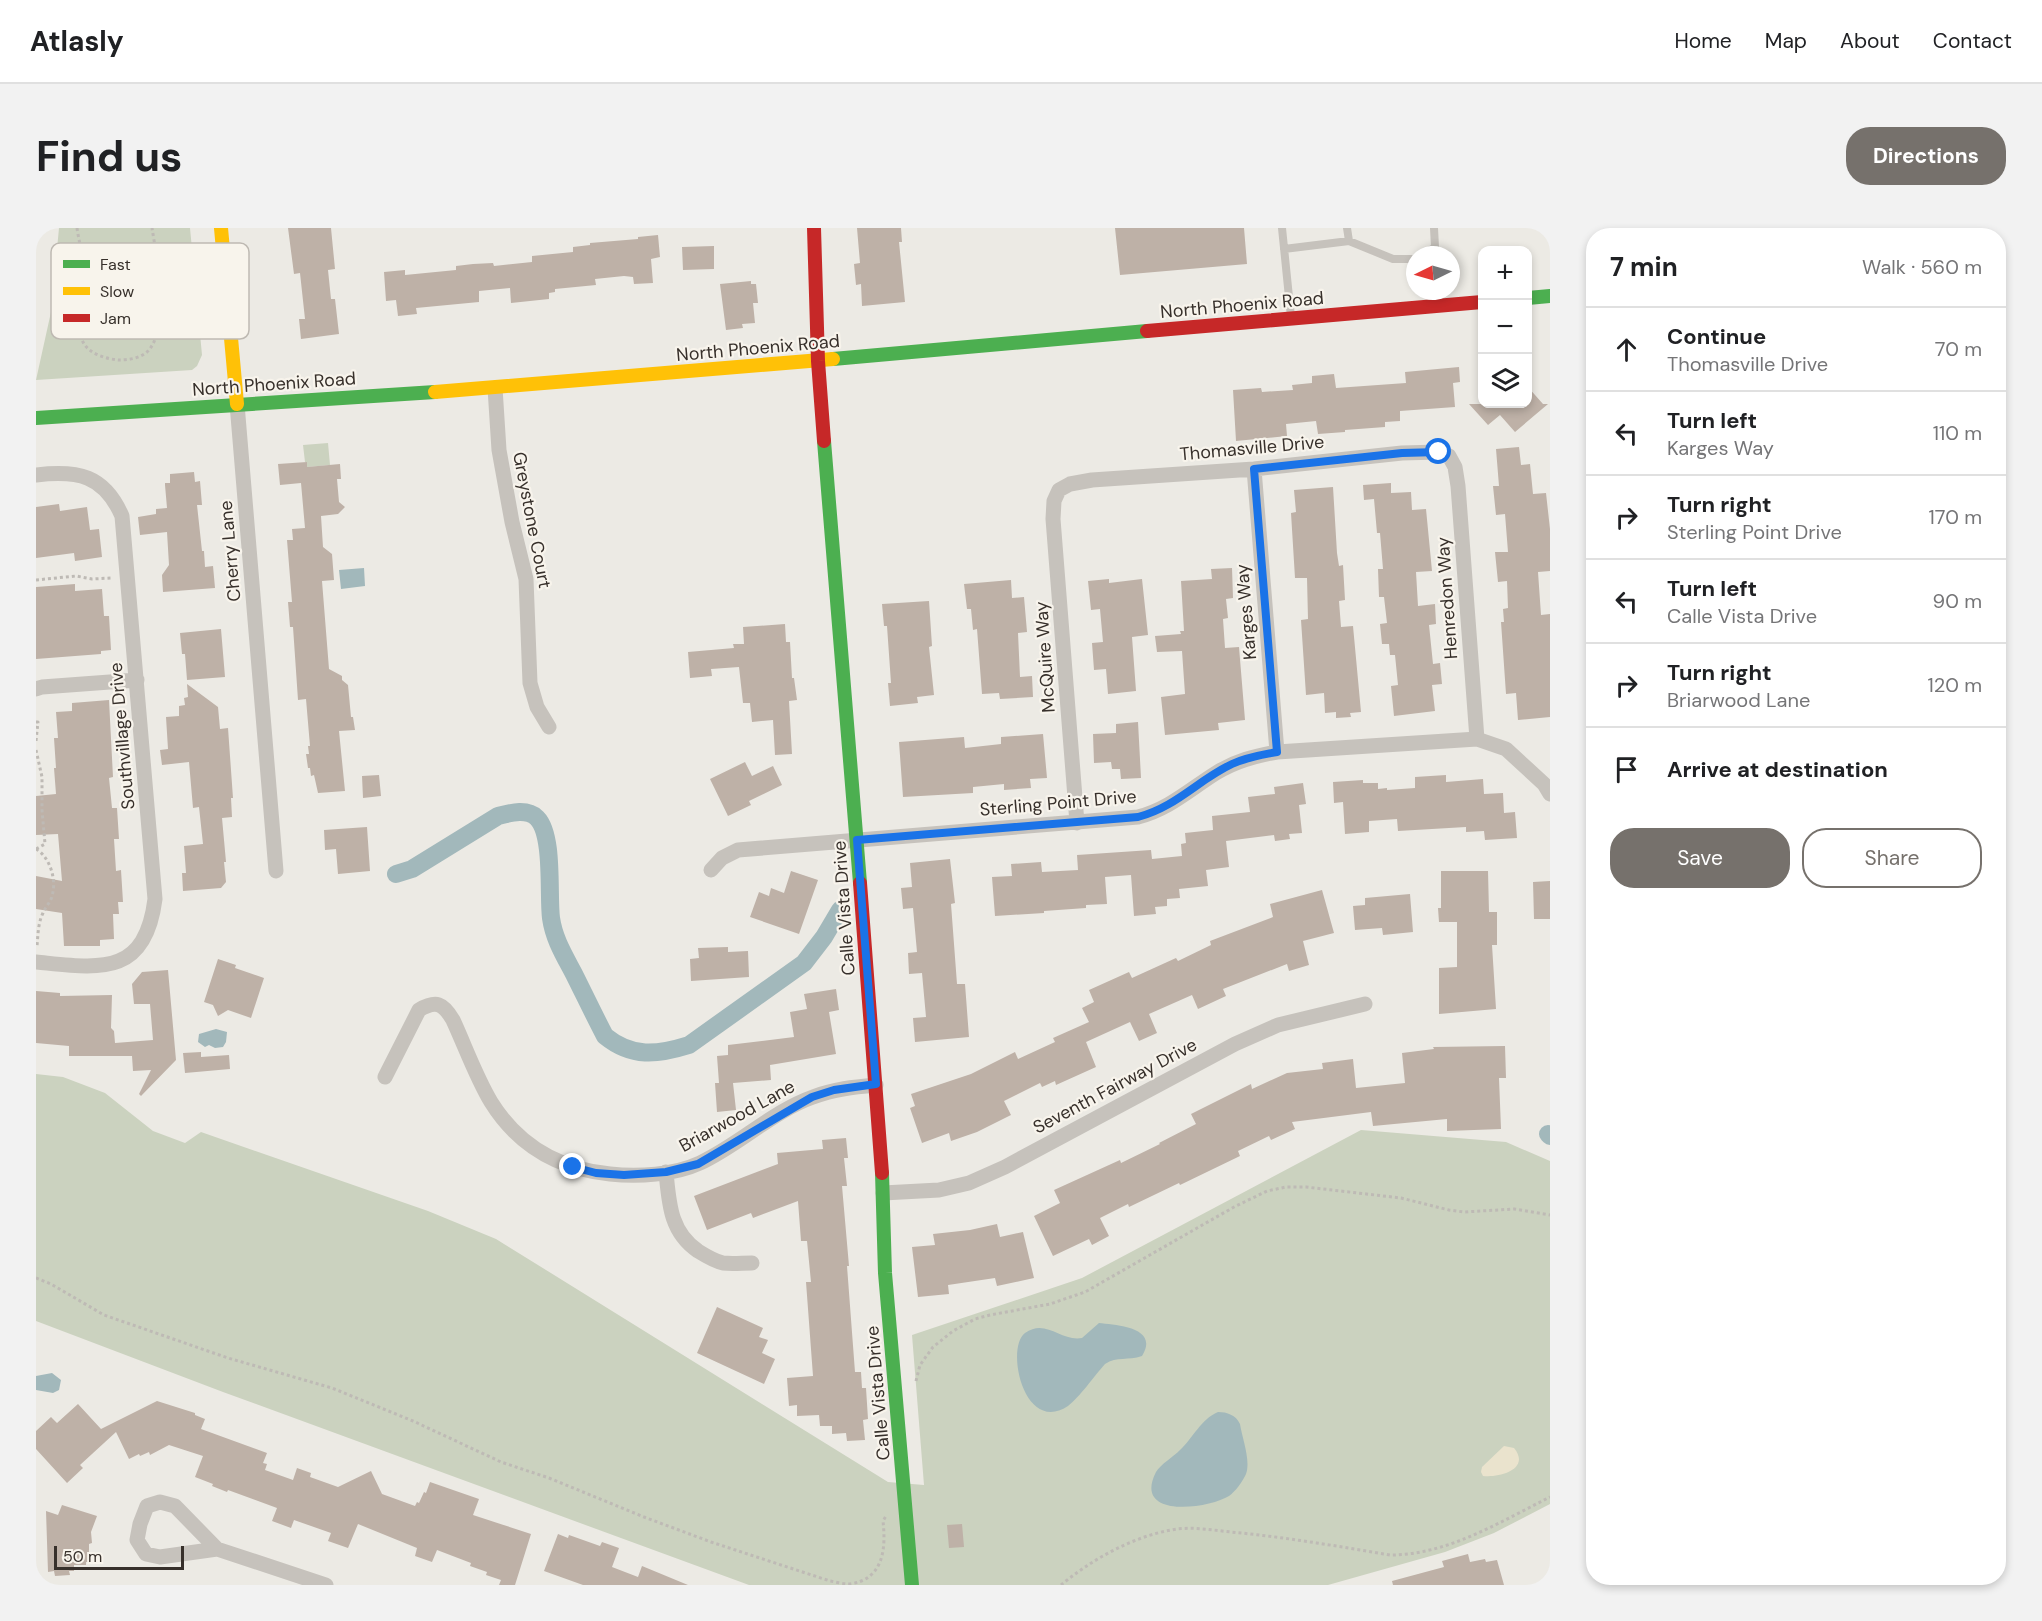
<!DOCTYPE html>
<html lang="en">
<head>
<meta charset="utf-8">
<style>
	body { margin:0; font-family:"DM Sans",sans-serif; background:#f2f2f2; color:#202124 }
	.controls { position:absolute; right:18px; top:18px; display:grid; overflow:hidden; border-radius:12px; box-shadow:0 3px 9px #0003 }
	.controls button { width:54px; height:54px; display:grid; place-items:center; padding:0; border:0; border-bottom:2px solid #e0e0e0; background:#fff; color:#202124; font:30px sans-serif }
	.compass { position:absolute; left:1370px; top:18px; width:54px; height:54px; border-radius:50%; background:#fff; box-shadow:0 3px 9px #0003; rotate:265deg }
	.scale { position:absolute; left:18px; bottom:15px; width:130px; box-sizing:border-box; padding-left:6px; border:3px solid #37302b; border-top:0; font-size:16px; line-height:21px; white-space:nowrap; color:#37302b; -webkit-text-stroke:4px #f8f4ec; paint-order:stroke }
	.stop { position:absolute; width:18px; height:18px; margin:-14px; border:4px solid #1a73e8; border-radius:50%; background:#fff }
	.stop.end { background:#1a73e8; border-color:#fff; box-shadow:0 2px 6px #0008 }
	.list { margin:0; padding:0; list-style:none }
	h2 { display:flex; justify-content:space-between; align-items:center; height:78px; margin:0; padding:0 24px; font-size:26px }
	h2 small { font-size:20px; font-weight:400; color:#757577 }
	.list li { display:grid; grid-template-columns:39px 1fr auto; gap:18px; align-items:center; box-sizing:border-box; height:84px; padding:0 24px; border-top:2px solid #e0e0e0 }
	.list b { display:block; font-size:22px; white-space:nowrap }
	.list p { margin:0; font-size:20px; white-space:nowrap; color:#757577 }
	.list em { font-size:20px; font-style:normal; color:#757577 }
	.actions { display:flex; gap:12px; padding:18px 24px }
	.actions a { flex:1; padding:14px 0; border:2px solid #76716c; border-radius:24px; text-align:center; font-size:21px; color:#76716c }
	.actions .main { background:#76716c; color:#fff }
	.icon { flex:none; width:33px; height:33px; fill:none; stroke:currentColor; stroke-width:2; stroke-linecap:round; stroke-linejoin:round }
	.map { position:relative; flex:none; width:1514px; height:1357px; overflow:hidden; border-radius:24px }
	header { display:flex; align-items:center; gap:36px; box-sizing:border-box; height:84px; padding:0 30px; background:#fff; border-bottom:2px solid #e0e0e0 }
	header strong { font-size:28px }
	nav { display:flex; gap:33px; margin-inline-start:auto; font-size:21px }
	.intro { display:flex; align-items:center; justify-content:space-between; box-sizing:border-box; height:144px; padding:0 36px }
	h1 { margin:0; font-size:42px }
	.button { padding:15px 27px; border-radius:24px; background:#76716c; color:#fff; font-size:21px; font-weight:700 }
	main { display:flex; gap:36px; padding:0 36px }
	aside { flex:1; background:#fff; border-radius:24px; box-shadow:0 3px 9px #0003 }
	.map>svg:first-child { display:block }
	.green { fill:#cbd2bf }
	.sand { fill:#eae3cd }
	.water { fill:#a2b8bb }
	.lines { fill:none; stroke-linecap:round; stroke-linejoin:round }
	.canal { stroke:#a2b8bb; stroke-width:18 }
	.building { fill:#beb1a7 }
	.path { stroke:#bebab5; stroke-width:3; stroke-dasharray:3 3; stroke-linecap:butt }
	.lane { stroke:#c6c2bc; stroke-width:8 }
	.street { stroke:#c6c2bc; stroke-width:15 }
	.fast { stroke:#4caf50; stroke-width:14 }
	.slow { stroke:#ffc107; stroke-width:14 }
	.jam { stroke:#c62828; stroke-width:14 }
	.route { stroke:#1a73e8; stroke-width:8 }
	.labels { text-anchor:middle; stroke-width:4.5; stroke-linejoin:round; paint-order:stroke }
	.street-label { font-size:18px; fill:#37302b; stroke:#f8f4ec }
	.key { fill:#f8f4ec; stroke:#beb9b2; stroke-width:1.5 }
	.key-label { font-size:16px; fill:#37302b }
</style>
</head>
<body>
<header>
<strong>Atlasly</strong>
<nav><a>Home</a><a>Map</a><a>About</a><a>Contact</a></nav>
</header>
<div class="intro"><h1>Find us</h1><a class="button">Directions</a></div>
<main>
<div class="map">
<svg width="1514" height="1357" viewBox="0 0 1514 1357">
	<rect width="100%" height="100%" fill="#eceae4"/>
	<!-- green -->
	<path class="green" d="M23 0H154L166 127 161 138 156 142 0 152 15 84Z
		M292 215 294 237 271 239V234H269L267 217Z
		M0 846 27 849 69 865 117 903 149 915 165 904 392 983 460 1011 852 1254 888 1257 876 1107 1046 1050 1325 902 1470 914 1514 933V1276L1458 1305 1409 1324 1292 1357H713L187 1164 0 1093Z"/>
	<!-- sand -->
	<path class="sand" d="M1468 1218 1478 1220C1495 1241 1464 1250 1447 1248L1445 1244 1446 1239Z"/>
	<!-- water -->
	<path class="water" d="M328 340 329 358 305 361 303 342Z
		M180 801 191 804 190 814 187 819 179 820 173 817 169 819 162 814 163 806Z
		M1063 1095C1080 1097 1124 1099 1106 1128 1092 1133 1081 1128 1069 1136 1059 1147 1043 1170 1032 1178 988 1207 969 1120 989 1105 1010 1090 1025 1114 1046 1110Z
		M16 1145 25 1152 23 1162 17 1165 0 1162V1148Z
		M1182 1184C1191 1184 1200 1187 1204 1196 1206 1210 1215 1232 1210 1246 1207 1253 1199 1264 1193 1268 1172 1281 1096 1291 1120 1244 1125 1236 1137 1229 1144 1222 1157 1210 1165 1191 1182 1184Z"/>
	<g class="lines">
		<!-- canal -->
		<path class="canal" d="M360 646 376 641 462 588C474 585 491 580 501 590 518 607 512 667 515 690 518 711 528 727 538 746 548 766 558 787 569 808 596 830 621 827 653 817L768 735 788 709 804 682
			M1512 906 1514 908"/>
	</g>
	<!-- building -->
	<path class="building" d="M252 0H295L299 41 292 42 295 71H299L303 106 265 111 263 91H269L264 45 258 46Z
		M821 0H865L866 14H863L869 74 826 78 825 56 820 57 818 36 824 35Z
		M1079 0H1208L1211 36 1084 47Z
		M622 7 624 29 615 31 617 55 598 56 597 49 588 48 559 51 560 57 519 61V64L513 65V71L475 75 474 60 443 63V74L380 80 381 86 362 88 360 72 350 73 348 44 369 42V47L420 42V38L437 36 457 35 458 38 496 34V28L537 24V19L554 17V15L602 11V9Z
		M678 18V41L647 42 646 19Z
		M715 53V56H720L722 75H717L719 95 706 96 707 100 690 102 684 56Z
		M1423 139 1424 154 1417 155 1419 179 1364 183V193L1349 194V199L1309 202V204L1282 206 1280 193 1250 196 1251 208 1200 213 1197 162 1225 160 1226 164 1257 162 1256 157 1276 155V148L1298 146 1300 160 1370 155 1369 144Z
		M1491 158 1507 176H1512L1479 204 1464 187 1452 197 1433 176H1491Z
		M1483 219 1485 237 1494 236 1497 266 1510 265 1514 301V343L1502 344 1505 387 1514 386V489L1482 492 1480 465 1470 466 1465 394H1468L1467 381 1472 380 1471 353 1462 354 1459 324H1472L1469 286 1460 287 1457 258H1463L1460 221Z
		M271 234V239L304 236 305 251H301L303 274 309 279 302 286 285 288 287 319 296 326 298 352 286 353 293 441 306 448V452L312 457 315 489H317L319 502 303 503 309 563 282 565 278 547 275 548 274 540H272L270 526H273L272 518H274L270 471 262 472 257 399H254L252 374H256L251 312H257L256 301 269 300 265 255 244 257 242 236Z
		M158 244 159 254 164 253 166 277H161L166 323H168L169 339 177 338 179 360 127 364 126 347 133 337 131 304 104 307 102 289 120 286V281L131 280 129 257V255H134V246Z
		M1355 255V265L1375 264 1376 282 1390 281 1396 343 1380 344 1382 378 1399 376 1400 396 1393 397 1397 436 1404 435 1406 456 1396 457 1399 483 1358 488 1355 458 1362 457 1359 427H1354L1353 416H1346L1344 396 1351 395 1348 369H1343L1342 341H1347L1344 305H1341L1338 271 1328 272 1327 257Z
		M1297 259 1301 325 1303 338 1307 337 1309 372 1303 373 1305 399 1317 398 1325 484 1314 485 1315 489 1300 490V484L1289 485 1288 465 1270 467 1265 392 1272 391 1271 350H1259L1255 285 1260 284 1258 262Z
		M23 276 24 283 51 279 54 302 63 301 66 329 39 333 38 325 0 330V279Z
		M1196 340 1197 370 1190 371 1192 390 1187 391 1189 420 1203 419 1209 492 1182 495 1183 502 1129 507 1125 469 1149 466 1146 423 1121 424 1119 408 1145 406 1144 403H1148L1145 353 1176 351 1175 341Z
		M1073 351V355L1106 351 1112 407 1096 409 1100 463 1072 466 1070 441 1058 442 1056 415 1067 414 1064 381 1055 382 1052 353Z
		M975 352 976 370 988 369 991 404 982 405 984 449 996 448 997 469 964 471 963 465 946 466 941 401 937 402 935 381H931L928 356Z
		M39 356V363L66 361 68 388H73L75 422 65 423V426L0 431V359Z
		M893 373 896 418 893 419 898 467 881 469 882 475 854 478 852 455H855L851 398H848L846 376Z
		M749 396 750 414H754L756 450H758L761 472 753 473 756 526 739 527 737 492 716 494 714 475H707L703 439 675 441 676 448 654 450 652 424 698 420 697 416H708L707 399Z
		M185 401 189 449 151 452 149 426H146L144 405Z
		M151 456 182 479 184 501 192 500 197 570H195L196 589 186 590 190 634H188L190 654 185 660 147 663 146 645H150L148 618 167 616 163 579 157 580 153 534 126 537 124 522 132 521 130 489 143 488V478L149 477 148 470 152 469Z
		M73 472 77 549 73 550 76 580H81L83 611H78L80 643 85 642 87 674H82L83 686H77L78 711 64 712V718H28L26 685 0 681V648L26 653 22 606 0 607V568L20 566 18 540H20L18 510H22L20 484 36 483V475Z
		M1102 494 1105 550 1085 551 1084 541H1076L1075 534 1058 535 1057 506 1080 505V496Z
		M1007 506 1011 550 994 551 995 560 968 562V556L937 559V565L867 569 863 514 928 509 929 520 965 516V509Z
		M709 534 716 548 737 538 746 557 713 573 715 577 692 588 674 551Z
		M343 547 345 568 327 570 326 548Z
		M1410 547V554L1447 551 1448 566 1467 565 1468 585 1479 584 1481 610 1449 612 1448 603 1430 604V599L1362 603 1361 591 1333 593V604L1309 606 1307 574 1298 575 1297 554 1327 552V555H1342V561L1351 560V562L1379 560V549Z
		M1267 555 1270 576 1263 577 1266 605 1253 606 1254 611 1239 613 1238 607 1190 613 1193 639 1170 642 1172 658 1143 661 1144 670 1131 671V678L1119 679 1120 686 1098 688 1095 647 1069 649 1071 676 1050 677V680L1008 683V685L959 688 956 649 976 648 975 636 1005 634 1006 644 1042 642 1041 627 1115 622 1116 631 1146 628 1145 616 1150 615 1149 605 1177 602 1176 588 1214 584 1212 569 1239 566 1238 559Z
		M331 599 334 643 302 646 300 621 289 622 288 602Z
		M914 631 919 675 915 676 921 756H929L933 809 879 814 877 790 890 789 886 745 873 746 872 725 881 724 877 680 867 681 865 660 876 659 874 635Z
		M755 643 782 652 763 706 714 689 723 664 733 668 735 660 748 665Z
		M1405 643H1452L1453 684H1461V717H1456L1460 781 1403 786V740L1421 739V694H1403L1402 680H1405Z
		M1514 653V691H1498L1497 654Z
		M1286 662 1298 705 1267 713 1273 737 1253 743 1251 736 1187 761 1190 768 1162 781 1156 767 1113 786 1121 805 1103 813 1094 794 1050 814 1060 839 1020 857 1019 853 1006 859 1004 855 968 873 975 887 941 904 915 913 913 905 886 915 874 880 879 878 875 866 935 846 979 824 982 831 1019 814 1017 810 1053 794 1046 780 1058 774 1053 762 1093 744 1096 750 1140 730 1142 733 1175 717 1174 713 1237 689 1234 676Z
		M1374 666 1377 704 1347 707 1346 700 1319 702 1317 678 1329 677V670Z
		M692 719V724L712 723 713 749 655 753 654 731 663 730 662 720Z
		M182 731 200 737 199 740 228 750 215 790 192 782 182 788 177 777 168 774Z
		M132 742 140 832 105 868 103 866 115 842 97 843 96 828H33V818L0 815V763L24 765V768L76 767 75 800 78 803 79 815 117 812 114 776H98L96 756 106 744Z
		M800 761 803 782 793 784 800 826 734 837 735 852 697 855 700 882 681 884 679 855H683L681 828 692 827V817L758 809 754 784 771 781 768 766Z
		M1469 818 1470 850H1463L1465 901 1411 903V891L1337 898 1335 884 1256 894 1259 901 1235 912 1233 908 1202 923 1204 928 1144 957 1143 955 1093 979 1092 976 1064 990 1073 1008 1056 1017 1053 1011 1017 1028 998 988 1024 975 1018 962 1084 932 1085 935 1124 916 1123 915 1160 896 1155 886 1215 856 1216 861 1251 845 1287 841 1286 835 1317 831 1320 860 1369 855 1366 825 1398 821 1397 819Z
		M165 824V829L193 827 194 841 149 845 147 825Z
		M810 910 812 930H808L811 958H806L813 1038H811L819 1144H825L826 1160H830L832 1191 827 1192 829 1212 811 1213 810 1205 796 1206V1198H784L783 1187 761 1188V1177L753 1178 751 1150 777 1148 770 1054H775L771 1013H765L762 973 717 990 715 985 671 1002 658 968 742 936 741 925 787 921 786 912Z
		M961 996 964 1009 987 1004 998 1050 961 1058 959 1050 912 1057 913 1066 882 1069 876 1019 899 1017 897 1006 934 1002Z
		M681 1079 727 1100 723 1109 732 1112 726 1125 739 1131 728 1156 661 1125Z
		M121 1173 159 1185V1187L169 1191 165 1201 231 1225 227 1235 231 1236 229 1242 257 1252 261 1240 275 1245 274 1249 302 1259 335 1243 346 1266 379 1278 381 1274 383 1275 388 1264 390 1265 394 1254 443 1271 437 1287 495 1306 479 1357H463L465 1352 450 1347 451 1344 434 1338 435 1335 401 1322 396 1334 379 1328 381 1320 322 1296 312 1320 292 1313 295 1305 258 1292 255 1300 236 1293 241 1280 192 1262 191 1264 176 1258 177 1256 159 1249 167 1228 133 1217 114 1227 113 1224 104 1228 103 1226 93 1231 80 1204 44 1237 47 1240 31 1255 0 1221V1203L15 1189 21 1195 42 1176 65 1201Z
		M26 1277 61 1288 55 1304 56 1315 53 1316V1334H50V1337H38V1343H33L34 1347 19 1348 18 1343 12 1344 10 1283 22 1287Z
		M926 1296 928 1319 913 1320 911 1297Z
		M522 1306 532 1310 533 1307 564 1318 566 1314 583 1320 576 1339 602 1349 606 1338 652 1357H547L508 1343Z
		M1432 1326 1434 1334 1449 1331 1450 1334 1461 1332 1468 1357H1357L1356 1353 1408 1339 1406 1333Z"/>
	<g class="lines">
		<!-- path -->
		<path class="path" d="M41 0C43 14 47 27 47 41 47 61 37 97 47 114 53 126 70 131 83 132 93 132 106 130 113 122 134 96 121 31 116 0
			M0 352 40 348 56 351 75 350
			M0 494H2L0 513
			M0 522 6 549V582L9 616 0 621
			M0 621C14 629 21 652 16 668 15 674 9 679 7 685 2 695 2 707 1 718
			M0 1050 15 1056 68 1087 192 1130 296 1160 377 1193 465 1234 513 1250 608 1289 675 1314 794 1353C800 1354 807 1356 813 1356 848 1352 850 1320 847 1293L850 1288
			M880 1153 884 1137 897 1119 917 1103 939 1091 954 1087 1014 1076 1049 1064 1198 979 1231 963 1250 959H1270L1365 970 1413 982 1428 984 1478 981 1514 987
			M1025 1357C1055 1332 1096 1309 1135 1302 1155 1298 1175 1302 1195 1304 1248 1309 1301 1318 1354 1327 1411 1327 1464 1294 1514 1269"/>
		<!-- lane -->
		<path class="lane" d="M1246 0 1255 89
			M1311 0 1313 13
			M1248 21 1313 13 1357 31H1379
			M1387 27 1399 19 1398 0"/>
		<!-- street -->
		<path class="street" d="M459 160 463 222 476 294 490 351 494 455 501 479 513 499
			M201 176 240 643
			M1218 241 1241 524
			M0 247C42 242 68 247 86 288L119 671C109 750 62 740 0 734
			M0 461 6 459 101 452
			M1041 595 1017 291 1018 273 1023 262 1034 256 1056 252 1218 241 1366 225 1403 224 1413 228 1419 239 1422 258 1441 511
			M675 642 686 630 702 622 1102 589C1133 581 1153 562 1180 545 1199 533 1219 528 1241 524L1441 511 1470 521 1508 556 1514 566
			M349 849 383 782C400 772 407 775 417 792 429 818 440 849 455 874 483 919 523 941 574 946 602 949 638 947 664 935 703 917 737 883 777 869 798 861 818 859 840 857
			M630 944C633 975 634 1004 662 1023 670 1028 678 1033 687 1035 696 1036 706 1035 716 1035
			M847 965 903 962 933 955 969 939 1199 816 1242 797 1329 776
			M181 1321 124 1329 110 1326 101 1312 104 1296 111 1278 124 1274 139 1278 181 1321 290 1357"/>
		<!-- fast -->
		<path class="fast" d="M1492 70 1514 68
			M797 131 1111 103
			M0 190 399 164
			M788 213 824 655
			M846 945 849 1045 876 1357"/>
		<!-- slow -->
		<path class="slow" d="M185 0 201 176
			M399 164 797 131"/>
		<!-- jam -->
		<path class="jam" d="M778 0 782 133 788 213
			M1111 103 1446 74
			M824 655 846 945"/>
	</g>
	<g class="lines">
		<!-- route -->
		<path class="route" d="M537 939 560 945 588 947 630 944 662 936 776 869 798 862 840 856 821 612 1102 589C1140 579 1162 552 1196 536 1211 529 1226 527 1241 524L1218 241 1366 225 1403 224"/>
	</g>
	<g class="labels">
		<!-- street labels -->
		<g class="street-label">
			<text transform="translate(1206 77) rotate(-5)" y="6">North Phoenix Road</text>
			<text transform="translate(722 120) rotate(-5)" y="6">North Phoenix Road</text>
			<text transform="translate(238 156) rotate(-4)" y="6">North Phoenix Road</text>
			<text transform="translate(1216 220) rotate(-5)" y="6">Thomasville Drive</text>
			<text transform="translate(496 292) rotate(79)" y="6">Greystone Court</text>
			<text transform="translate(194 323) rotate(-95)" y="6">Cherry Lane</text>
			<text transform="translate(1411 370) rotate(-94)" y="6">Henredon Way</text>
			<text transform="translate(1210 384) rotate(-95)" y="6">Karges Way</text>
			<text transform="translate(1009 429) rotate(-94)" y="6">McQuire Way</text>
			<text transform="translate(86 508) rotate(-95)" y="6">Southvillage Drive</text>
			<text transform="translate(1022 575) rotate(-5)" y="6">Sterling Point Drive</text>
			<text transform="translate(808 680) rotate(-94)" y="6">Calle Vista Drive</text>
			<text transform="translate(1079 858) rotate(-28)" y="6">Seventh Fairway Drive</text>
			<text transform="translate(701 888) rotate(-29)" y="6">Briarwood Lane</text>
			<text transform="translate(842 1165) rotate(-95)" y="6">Calle Vista Drive</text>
		</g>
	</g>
	<!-- legend -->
	<rect x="15" y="15" width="198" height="96" rx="9" class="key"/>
	<rect x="27" y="32" width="27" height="8" fill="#4caf50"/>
	<rect x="27" y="59" width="27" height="8" fill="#ffc107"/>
	<rect x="27" y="86" width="27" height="8" fill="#c62828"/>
	<g class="key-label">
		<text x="64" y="42">Fast</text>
		<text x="64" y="69">Slow</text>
		<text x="64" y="96">Jam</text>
	</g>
</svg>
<div class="controls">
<button>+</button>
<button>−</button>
<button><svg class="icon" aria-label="layers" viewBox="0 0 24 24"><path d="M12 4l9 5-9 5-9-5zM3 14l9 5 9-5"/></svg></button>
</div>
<svg class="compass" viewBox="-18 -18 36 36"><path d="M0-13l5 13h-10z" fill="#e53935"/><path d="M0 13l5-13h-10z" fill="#757577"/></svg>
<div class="scale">50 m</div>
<div class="stop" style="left:1403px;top:224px"></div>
<div class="stop end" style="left:537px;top:939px"></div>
</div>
<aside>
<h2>7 min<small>Walk · 560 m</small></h2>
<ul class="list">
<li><svg class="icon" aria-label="ahead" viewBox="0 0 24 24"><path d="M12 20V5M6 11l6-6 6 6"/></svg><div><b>Continue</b><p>Thomasville Drive</p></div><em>70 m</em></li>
<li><svg class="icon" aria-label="left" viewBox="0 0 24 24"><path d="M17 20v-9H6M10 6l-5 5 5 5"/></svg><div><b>Turn left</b><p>Karges Way</p></div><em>110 m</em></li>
<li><svg class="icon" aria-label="right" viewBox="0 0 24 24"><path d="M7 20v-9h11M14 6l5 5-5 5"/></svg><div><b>Turn right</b><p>Sterling Point Drive</p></div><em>170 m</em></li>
<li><svg class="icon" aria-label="left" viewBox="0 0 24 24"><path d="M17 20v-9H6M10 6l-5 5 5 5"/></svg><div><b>Turn left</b><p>Calle Vista Drive</p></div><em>90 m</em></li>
<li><svg class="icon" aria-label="right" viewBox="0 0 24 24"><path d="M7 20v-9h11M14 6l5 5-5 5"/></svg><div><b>Turn right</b><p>Briarwood Lane</p></div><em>120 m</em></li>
<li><svg class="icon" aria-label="arrive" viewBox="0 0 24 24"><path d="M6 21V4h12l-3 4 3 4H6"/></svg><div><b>Arrive at destination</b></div></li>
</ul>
<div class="actions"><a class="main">Save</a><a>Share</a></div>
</aside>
</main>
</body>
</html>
